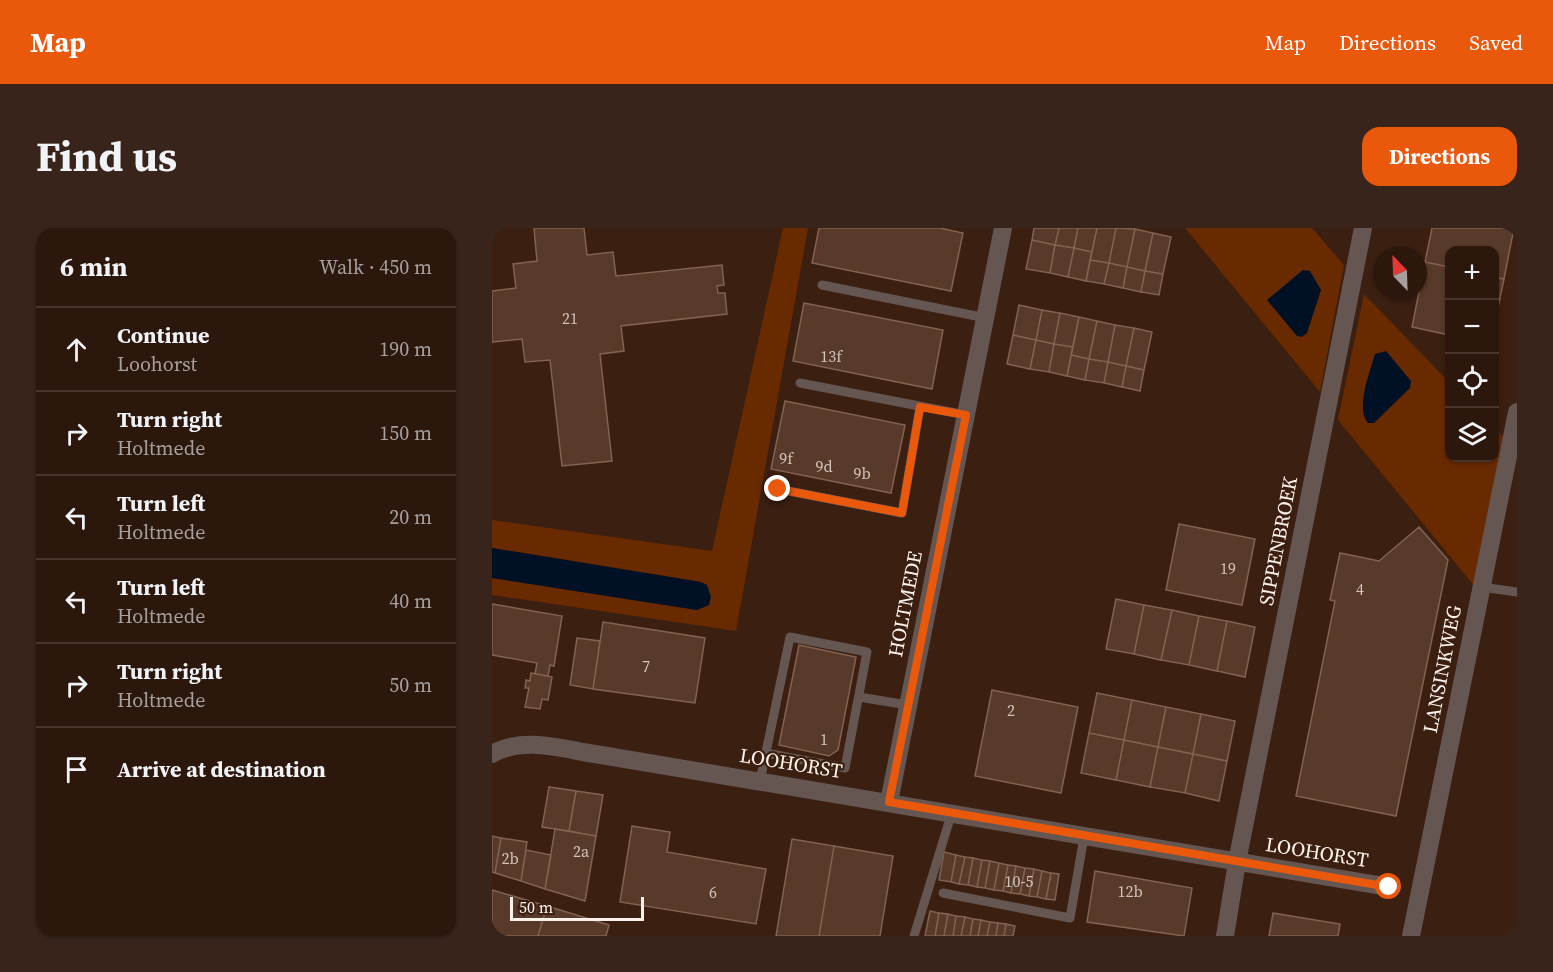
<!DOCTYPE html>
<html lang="en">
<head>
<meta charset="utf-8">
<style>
	body { margin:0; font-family:"Source Serif 4",serif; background:#38241b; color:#f1f3f6 }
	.controls { position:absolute; right:18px; top:18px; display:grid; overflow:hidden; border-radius:12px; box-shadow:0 2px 4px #0004 }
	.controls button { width:54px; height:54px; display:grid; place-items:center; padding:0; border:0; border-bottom:2px solid #48362e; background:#2c170d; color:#f1f3f6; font:30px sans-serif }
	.compass { position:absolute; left:881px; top:18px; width:54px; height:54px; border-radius:50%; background:#2c170d; box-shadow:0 2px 4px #0004; rotate:337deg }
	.scale { position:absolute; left:18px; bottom:15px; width:134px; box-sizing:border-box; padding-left:6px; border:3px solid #fdf1eb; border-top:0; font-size:16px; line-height:21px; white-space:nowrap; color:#fdf1eb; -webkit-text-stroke:4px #3b1f11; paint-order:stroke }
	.stop { position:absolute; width:18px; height:18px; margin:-14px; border:4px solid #ea580c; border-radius:50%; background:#fff }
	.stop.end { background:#ea580c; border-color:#fff; box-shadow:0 2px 6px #0008 }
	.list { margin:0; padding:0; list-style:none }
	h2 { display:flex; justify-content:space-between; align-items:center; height:78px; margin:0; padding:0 24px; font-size:26px }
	h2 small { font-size:20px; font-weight:400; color:#a69f9d }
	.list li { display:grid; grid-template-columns:39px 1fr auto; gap:18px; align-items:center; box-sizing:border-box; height:84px; padding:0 24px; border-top:2px solid #48362e }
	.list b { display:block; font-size:22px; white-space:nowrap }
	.list p { margin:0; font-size:20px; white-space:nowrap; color:#a69f9d }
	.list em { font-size:20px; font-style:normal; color:#a69f9d }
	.icon { flex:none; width:33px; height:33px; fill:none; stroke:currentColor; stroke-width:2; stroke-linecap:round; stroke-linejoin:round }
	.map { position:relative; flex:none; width:1025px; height:708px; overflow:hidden; border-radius:18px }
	header { display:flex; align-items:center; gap:36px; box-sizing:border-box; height:84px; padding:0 30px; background:#ea580c; color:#fff }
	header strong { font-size:28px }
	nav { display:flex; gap:33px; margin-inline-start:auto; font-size:21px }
	.intro { display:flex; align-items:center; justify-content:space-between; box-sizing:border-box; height:144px; padding:0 36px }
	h1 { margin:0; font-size:42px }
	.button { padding:15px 27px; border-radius:18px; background:#ea580c; color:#fff; font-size:21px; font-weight:700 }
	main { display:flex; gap:36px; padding:0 36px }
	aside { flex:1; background:#2c170d; border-radius:18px; box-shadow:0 2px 4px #0004 }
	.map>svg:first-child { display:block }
	.green { fill:#6a2a00 }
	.water { fill:#001025 }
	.building { fill:#583a2b; stroke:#836251; stroke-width:1.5 }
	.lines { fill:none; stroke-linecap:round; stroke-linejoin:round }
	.service { stroke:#665652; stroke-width:9 }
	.minor { stroke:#665652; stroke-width:18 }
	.route { stroke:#ea580c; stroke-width:8 }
	.labels { text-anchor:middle; stroke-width:4.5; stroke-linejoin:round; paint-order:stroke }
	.number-label { font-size:16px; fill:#d4c3bb }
	.street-label { font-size:20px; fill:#fdf1eb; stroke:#3b1f11 }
</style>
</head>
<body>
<header>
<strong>Map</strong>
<nav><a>Map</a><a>Directions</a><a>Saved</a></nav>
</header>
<div class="intro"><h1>Find us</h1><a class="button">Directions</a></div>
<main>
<aside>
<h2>6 min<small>Walk · 450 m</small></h2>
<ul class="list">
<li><svg class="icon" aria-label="ahead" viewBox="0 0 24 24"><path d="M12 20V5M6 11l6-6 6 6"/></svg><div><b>Continue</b><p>Loohorst</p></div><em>190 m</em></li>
<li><svg class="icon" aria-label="right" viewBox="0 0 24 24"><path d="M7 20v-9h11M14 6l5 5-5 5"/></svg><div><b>Turn right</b><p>Holtmede</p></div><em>150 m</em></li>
<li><svg class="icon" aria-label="left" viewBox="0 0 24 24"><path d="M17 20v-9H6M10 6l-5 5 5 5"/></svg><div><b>Turn left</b><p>Holtmede</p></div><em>20 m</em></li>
<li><svg class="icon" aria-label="left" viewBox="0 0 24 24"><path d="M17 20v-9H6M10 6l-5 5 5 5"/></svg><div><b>Turn left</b><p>Holtmede</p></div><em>40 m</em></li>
<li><svg class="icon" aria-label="right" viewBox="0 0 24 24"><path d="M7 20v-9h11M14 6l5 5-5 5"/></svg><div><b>Turn right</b><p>Holtmede</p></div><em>50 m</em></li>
<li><svg class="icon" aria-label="arrive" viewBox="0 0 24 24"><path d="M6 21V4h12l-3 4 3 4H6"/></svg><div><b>Arrive at destination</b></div></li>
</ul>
</aside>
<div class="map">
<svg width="1025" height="708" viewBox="0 0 1025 708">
	<rect width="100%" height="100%" fill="#3b1f11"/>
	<!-- green -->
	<path class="green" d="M291 0H316L244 403 0 367V350L205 382 209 354 0 320V292L220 323Z
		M693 0H820L852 37 828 164Z
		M872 66 957 154V230H1002L1003 200 1014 212 984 360 846 192Z"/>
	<!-- water -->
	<path class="water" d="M811 42 818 43 829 62 815 105 810 109 805 108 775 72Z
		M894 123 919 153 918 160 882 195H876C863 179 878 145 883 126Z
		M0 320 209 354 215 357 219 369 217 377 205 382 0 350Z"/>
	<!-- building -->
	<path class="building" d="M42 0H92L95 27 121 24 124 48 230 37 232 57 225 58 226 65H233L235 86 129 98 132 123 108 126 120 233 70 238 58 132 33 134 30 111 0 114V63L24 60 21 36 45 33Z
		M327 0H448L471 5 459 63 320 35Z
		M542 0H567L563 17 540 12Z
		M567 0H586L582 20 563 17Z
		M586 0H605L600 24 582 20Z
		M605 0H624L617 35 598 32Z
		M624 0 643 1 635 39 617 35Z
		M940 0H1022L1012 51 1002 49V22H957V39L933 34Z
		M643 1 661 5 653 43 635 39Z
		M661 5 679 9 671 46 653 43Z
		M540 12 563 17 558 45 534 41Z
		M563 17 582 20 576 49 558 45Z
		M582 20 600 24 594 53 576 49Z
		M598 32 617 35 612 56 594 53Z
		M933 34 957 39V107L920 99Z
		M617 35 635 39 631 60 612 56Z
		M635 39 653 43 649 64 631 60Z
		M653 43 671 46 667 67 649 64Z
		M1002 49 1012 51 1002 98Z
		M312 75 451 102 440 161 301 133Z
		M527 77 550 82 544 112 521 107Z
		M550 82 568 85 562 116 544 112Z
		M568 85 587 89 581 119 562 116Z
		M587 89 605 93 597 131 579 127Z
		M605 93 623 97 616 134 597 131Z
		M623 97 642 100 634 138 616 134Z
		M642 100 660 104 652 142 634 138Z
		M521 107 544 112 538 141 515 136Z
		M544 112 562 116 557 144 538 141Z
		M562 116 581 119 575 148 557 144Z
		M579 127 597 131 593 152 575 148Z
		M597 131 616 134 612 155 593 152Z
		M616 134 634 138 630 159 612 155Z
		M634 138 652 142 648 163 630 159Z
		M293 173 413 197 399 265 279 241Z
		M687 296 763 311 750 377 674 362Z
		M927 299 956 332 904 588 804 568 843 373 838 372 848 325 887 333Z
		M624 371 652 377 642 426 614 421Z
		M0 376 70 388 62 438 58 437 56 448 43 446 45 435 0 427Z
		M652 377 680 382 669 432 642 426Z
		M680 382 707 388 697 437 669 432Z
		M707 388 735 393 725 443 697 437Z
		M735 393 763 399 753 449 725 443Z
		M111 394 213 410 203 475 101 461Z
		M85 410 108 413 101 461 78 457Z
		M307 417 364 429 346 522 337 528 287 517Z
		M39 445 60 449 56 472 50 471 48 481 33 479 37 460H33L34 452 38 453Z
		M500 462 586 479 569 565 483 548Z
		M605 465 640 472 632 512 597 505Z
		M640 472 674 479 666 519 632 512Z
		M674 479 709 486 701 526 666 519Z
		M709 486 743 493 735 533 701 526Z
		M597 505 632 512 624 552 589 545Z
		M632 512 666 519 658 559 624 552Z
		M666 519 701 526 693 565 658 559Z
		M701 526 735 533 727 573 693 565Z
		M57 559 84 563 77 603 50 599Z
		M84 563 111 567 104 608 77 603Z
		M140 598 178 604 175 624 274 641 264 696 128 674Z
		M63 601 104 608 93 673 53 661Z
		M0 608 9 610 3 645 0 644Z
		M9 610 35 614 29 653 3 645Z
		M300 611 342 618 327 708H284Z
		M342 618 401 628 388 708H327Z
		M34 622 59 627 53 661 29 653Z
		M452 624 464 627 459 654 447 652Z
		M464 627 473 629 467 656 459 654Z
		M473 629 481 630 476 657 467 656Z
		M481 630 490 632 485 659 476 657Z
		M490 632 498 633 493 660 485 659Z
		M498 633 507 635 502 662 493 660Z
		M507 635 516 637 511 663 502 662Z
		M516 637 524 638 519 665 511 663Z
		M524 638 533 640 528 666 519 665Z
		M533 640 542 641 537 668 528 666Z
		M542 641 550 643 545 669 537 668Z
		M550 643 559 645 554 671 545 669Z
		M603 643 700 660 692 708 595 694Z
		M559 645 567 646 563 672 554 671Z
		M0 662 55 678 46 708H0Z
		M55 678 117 697 114 708H46Z
		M438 683 447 685 443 708H433Z
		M447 685 456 686 452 708H443Z
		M781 685 848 696 846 708H777Z
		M456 686 464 688 461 708H452Z
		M464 688 473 689 469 708H461Z
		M473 689 481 691 478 708H469Z
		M481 691 489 692 486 708H478Z
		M489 692 498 694 495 708H486Z
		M498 694 506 695 504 708H495Z
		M506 695 514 696 512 708H504Z
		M514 696 523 698 521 708H512Z"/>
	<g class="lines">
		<!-- service -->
		<path class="service" d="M330 57 494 90
			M308 155 474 187
			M286 261 410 285 428 179
			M989 359 1025 364
			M367 469 416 477
			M268 553 298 409 375 424 353 540 274 525
			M451 665 578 690 592 609
			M422 708 460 584"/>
		<!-- minor -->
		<path class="minor" d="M0 526C31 508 70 521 103 526L897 659
			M397 574 511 0
			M733 708 745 634 871 0
			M919 708 1025 184"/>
	</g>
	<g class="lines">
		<!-- route -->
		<path class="route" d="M286 261 410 285 428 179 474 187 397 574 897 659"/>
	</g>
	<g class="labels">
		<!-- number labels -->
		<g class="number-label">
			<text x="78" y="96">21</text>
			<text x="339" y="134">13f</text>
			<text x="294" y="236">9f</text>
			<text x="332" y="244">9d</text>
			<text x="370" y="251">9b</text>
			<text x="736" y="346">19</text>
			<text x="868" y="367">4</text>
			<text x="154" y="444">7</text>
			<text x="519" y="488">2</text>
			<text x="332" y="517">1</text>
			<text x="89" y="629">2a</text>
			<text x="18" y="636">2b</text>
			<text x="527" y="659">10-5</text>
			<text x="638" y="669">12b</text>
			<text x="221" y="670">6</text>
		</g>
		<!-- street labels -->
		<g class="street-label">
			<text transform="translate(786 313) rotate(-79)" y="7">SIPPENBROEK</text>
			<text transform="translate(413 376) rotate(-79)" y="7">HOLTMEDE</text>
			<text transform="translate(950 441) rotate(-79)" y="7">LANSINKWEG</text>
			<text transform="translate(299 535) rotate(9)" y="7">LOOHORST</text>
			<text transform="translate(825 624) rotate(9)" y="7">LOOHORST</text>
		</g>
	</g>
</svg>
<div class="controls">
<button>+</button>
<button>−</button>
<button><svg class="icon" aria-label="locate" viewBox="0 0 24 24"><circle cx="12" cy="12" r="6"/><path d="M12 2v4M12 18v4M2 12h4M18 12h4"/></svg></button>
<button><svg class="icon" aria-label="layers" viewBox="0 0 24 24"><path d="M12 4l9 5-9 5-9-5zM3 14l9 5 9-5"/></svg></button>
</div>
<svg class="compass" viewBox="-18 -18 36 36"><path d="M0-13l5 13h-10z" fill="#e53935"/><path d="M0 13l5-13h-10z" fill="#a69f9d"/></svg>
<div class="scale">50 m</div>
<div class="stop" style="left:897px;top:659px"></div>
<div class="stop end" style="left:286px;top:261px"></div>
</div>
</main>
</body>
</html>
